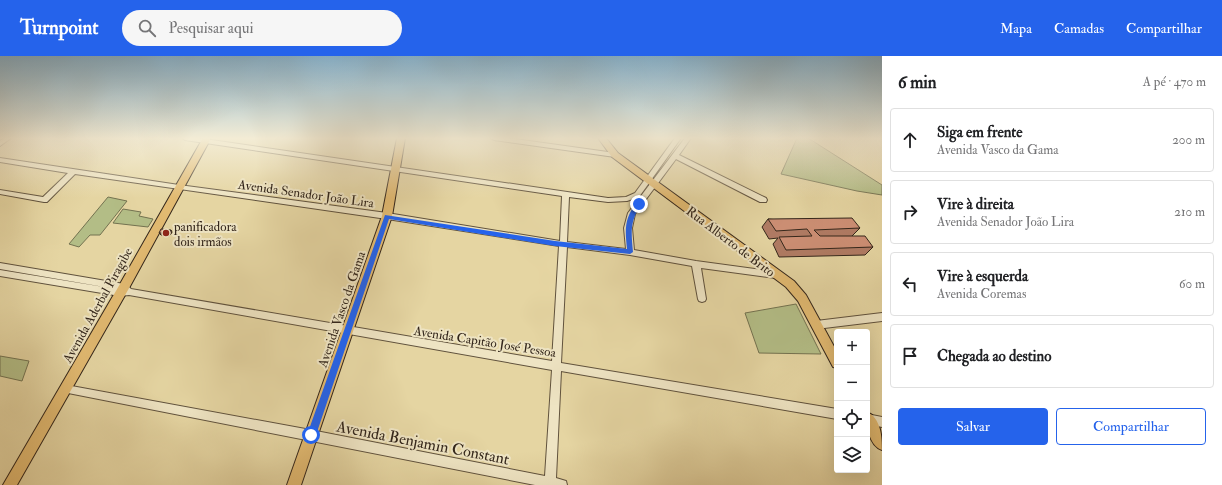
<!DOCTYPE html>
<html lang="pt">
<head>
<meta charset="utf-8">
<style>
	body { margin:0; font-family:"IM FELL Double Pica",serif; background:#f6f6f6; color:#202124 }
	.controls { position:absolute; right:12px; bottom:12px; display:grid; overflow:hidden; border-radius:4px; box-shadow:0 4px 16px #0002 }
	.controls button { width:36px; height:36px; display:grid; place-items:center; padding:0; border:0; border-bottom:1px solid #e0e0e0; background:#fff; color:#202124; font:20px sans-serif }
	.stop { position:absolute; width:12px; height:12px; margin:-9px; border:3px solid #2563eb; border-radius:50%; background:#fff }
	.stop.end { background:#2563eb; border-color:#fff; box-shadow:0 1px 4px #0008 }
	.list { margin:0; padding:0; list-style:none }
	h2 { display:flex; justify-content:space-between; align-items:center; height:52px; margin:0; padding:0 16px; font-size:17px }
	h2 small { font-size:13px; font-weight:400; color:#757577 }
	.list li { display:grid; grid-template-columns:26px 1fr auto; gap:12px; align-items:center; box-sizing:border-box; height:64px; margin:0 8px 8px; padding:0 8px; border:1px solid #e0e0e0; border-radius:4px }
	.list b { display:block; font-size:15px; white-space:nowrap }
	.list p { margin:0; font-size:13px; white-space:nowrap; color:#757577 }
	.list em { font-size:13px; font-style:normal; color:#757577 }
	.actions { display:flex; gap:8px; padding:12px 16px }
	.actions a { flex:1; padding:9px 0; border:1px solid #2563eb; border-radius:4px; text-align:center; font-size:14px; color:#2563eb }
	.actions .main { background:#2563eb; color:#fff }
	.icon { flex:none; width:22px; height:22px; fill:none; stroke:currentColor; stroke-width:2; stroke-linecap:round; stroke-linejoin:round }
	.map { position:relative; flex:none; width:882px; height:429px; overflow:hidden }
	header { display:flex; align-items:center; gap:24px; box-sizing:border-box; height:56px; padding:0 20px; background:#2563eb; color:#fff }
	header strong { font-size:19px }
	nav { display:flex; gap:22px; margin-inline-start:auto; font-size:14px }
	.search { width:280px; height:36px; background:#f6f6f6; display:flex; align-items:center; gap:10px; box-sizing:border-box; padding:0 14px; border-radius:22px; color:#757577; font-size:15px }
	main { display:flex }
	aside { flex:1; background:#fff }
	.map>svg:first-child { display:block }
	.green { fill:#b3bd86; stroke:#737250 }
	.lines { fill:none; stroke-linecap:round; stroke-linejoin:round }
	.minor-casing { stroke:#60523d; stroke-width:2 }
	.major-casing { stroke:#33261b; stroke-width:2 }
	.minor { fill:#eee4c3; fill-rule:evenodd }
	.major { fill:#e2ba71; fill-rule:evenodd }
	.wall { fill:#b17c65; stroke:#33261b }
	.shaded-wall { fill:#906553; stroke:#33261b }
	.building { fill:#ce9076; stroke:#33261b }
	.route { fill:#2563eb }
	.poi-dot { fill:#8f2418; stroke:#eee4c3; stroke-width:1.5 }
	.labels { text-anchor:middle; stroke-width:4; stroke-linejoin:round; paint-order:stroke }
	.street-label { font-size:13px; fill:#33261b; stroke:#eee4c3 }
	.poi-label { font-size:13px; fill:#33261b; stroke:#eee4c3; text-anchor:start }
	.near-street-label { font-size:16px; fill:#33261b; stroke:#eee4c3 }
</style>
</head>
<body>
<header>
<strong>Turnpoint</strong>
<div class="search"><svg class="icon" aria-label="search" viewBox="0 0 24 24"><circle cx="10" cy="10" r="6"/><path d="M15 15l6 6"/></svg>Pesquisar aqui</div>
<nav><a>Mapa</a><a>Camadas</a><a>Compartilhar</a></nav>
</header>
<main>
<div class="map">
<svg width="882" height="429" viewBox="0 0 882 429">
	<rect width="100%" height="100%" fill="#e5d5a2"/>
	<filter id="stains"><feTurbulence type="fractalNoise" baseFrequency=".005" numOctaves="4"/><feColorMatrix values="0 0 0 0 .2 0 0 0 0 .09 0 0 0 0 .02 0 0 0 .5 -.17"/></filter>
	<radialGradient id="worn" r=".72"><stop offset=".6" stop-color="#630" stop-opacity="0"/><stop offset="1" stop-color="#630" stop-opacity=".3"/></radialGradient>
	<!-- green -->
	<path class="green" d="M797 82H808L882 129V139L857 135 781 118Z
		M108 141 127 145 100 179H90L79 191 69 188Z
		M123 153 141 156 139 160 153 163 148 171 113 167Z
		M796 248 821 298 759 297 745 257Z
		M0 300 29 305 22 325 0 320Z"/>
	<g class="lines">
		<defs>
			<path id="minor" d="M4 82H11L0 90V85Z
				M182 82H198L608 142 626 141 635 137 675 82H681L639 141 627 145 608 146 569 141 567 186 626 193 624 172 628 157 685 82H691L679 99 766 142 767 144 766 146H760L676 103 635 158 632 172 634 194 696 205 776 216 779 217 780 219 779 221 776 222 701 212 706 243 705 245 702 246 699 245 698 243 692 210 630 199 567 191 561 307 837 353V363L561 315 556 422 566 425 567 429H535L63 336 61 333 63 330 66 329 311 374 545 420 552 314 129 239 120 240 0 220V214L116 233 0 213V207L124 228 127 229 131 233 552 305 559 190 387 163 75 118 47 146H44L0 138V134L43 141 68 117 0 106V102L179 129 387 157 560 185 562 140 185 84Z
				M491 82H508L615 97 618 99 615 101 494 84Z
				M882 257V265L816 273 813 272 812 269 813 266 816 265Z
				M867 358 882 361V371L867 368Z"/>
			<path id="major" d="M203 82H211L128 234 17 429H3L120 228Z
				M397 82H405L392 160 301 429H287L382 160Z
				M598 82H606L618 97 794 225 806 239 837 296V312L833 311 798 245 786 231 612 101Z
				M867 356C881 362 882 381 882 394 868 389 867 369 867 356Z"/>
		</defs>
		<!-- minor casing -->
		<use href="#minor" class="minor-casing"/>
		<!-- major casing -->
		<use href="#major" class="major-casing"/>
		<!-- minor -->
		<use href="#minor" class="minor"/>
		<!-- major -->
		<use href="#major" class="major"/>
	</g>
	<!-- wall -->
	<path class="wall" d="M768 163 860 172 852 180 873 191 865 199 779 201 773 188 778 182 769 183 762 171Z
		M172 176 170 179H161L159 177Z"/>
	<!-- shaded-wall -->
	<path class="shaded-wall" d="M171 174 172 176 170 179 169 177Z"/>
	<!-- building -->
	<path class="building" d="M852 162 860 172 814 174 820 180H865L873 191 786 194 779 181 812 180 807 173 776 175 768 163Z
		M161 173 171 174 169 177H159Z"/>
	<!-- sky -->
	<linearGradient id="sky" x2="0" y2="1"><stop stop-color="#88b5d1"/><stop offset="0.58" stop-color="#f3ecd5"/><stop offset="1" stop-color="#f3ecd5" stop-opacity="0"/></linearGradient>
	<rect width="882" height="142" fill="url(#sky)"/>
	<!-- route -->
	<path class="route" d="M637 146 641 148C630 166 631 175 633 196L630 198 555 190 389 163 316 379 314 382 311 383 308 382 307 379 385 159 555 185 627 193C625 173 624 163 637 146Z"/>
	<!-- markers -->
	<circle class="poi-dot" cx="166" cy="177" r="4"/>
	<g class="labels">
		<!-- street labels -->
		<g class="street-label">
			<text transform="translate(306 137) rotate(8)" y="5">Avenida Senador João Lira</text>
			<text transform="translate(731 185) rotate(37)" y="5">Rua Alberto de Brito</text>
			<text transform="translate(97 249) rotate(-61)" y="5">Avenida Aderbal Piragibe</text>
			<text transform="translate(341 253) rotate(-71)" y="5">Avenida Vasco da Gama</text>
			<text transform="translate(485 285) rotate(9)" y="5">Avenida Capitão José Pessoa</text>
		</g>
		<!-- poi labels -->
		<g class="poi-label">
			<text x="174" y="175">panificadora<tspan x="174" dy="15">dois irmãos</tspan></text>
		</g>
		<!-- near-street labels -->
		<g class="near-street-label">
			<text transform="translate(423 386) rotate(11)" y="6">Avenida Benjamin Constant</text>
		</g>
	</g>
	<rect width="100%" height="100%" filter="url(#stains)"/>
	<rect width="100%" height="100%" fill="url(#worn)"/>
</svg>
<div class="controls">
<button>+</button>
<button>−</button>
<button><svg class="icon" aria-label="locate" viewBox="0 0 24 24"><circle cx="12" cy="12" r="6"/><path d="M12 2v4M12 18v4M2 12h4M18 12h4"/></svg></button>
<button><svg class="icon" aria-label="layers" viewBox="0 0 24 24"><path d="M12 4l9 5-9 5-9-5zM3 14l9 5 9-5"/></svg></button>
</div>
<div class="stop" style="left:311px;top:379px"></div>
<div class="stop end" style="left:639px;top:148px"></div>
</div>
<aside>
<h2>6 min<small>A pé · 470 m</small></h2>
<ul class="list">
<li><svg class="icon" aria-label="ahead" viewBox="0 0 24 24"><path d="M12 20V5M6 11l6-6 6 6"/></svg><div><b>Siga em frente</b><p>Avenida Vasco da Gama</p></div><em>200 m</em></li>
<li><svg class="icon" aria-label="right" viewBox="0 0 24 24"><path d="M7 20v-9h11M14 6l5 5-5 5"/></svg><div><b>Vire à direita</b><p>Avenida Senador João Lira</p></div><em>210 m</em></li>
<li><svg class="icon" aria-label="left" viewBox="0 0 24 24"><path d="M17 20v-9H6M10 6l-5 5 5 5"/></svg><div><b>Vire à esquerda</b><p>Avenida Coremas</p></div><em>60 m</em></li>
<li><svg class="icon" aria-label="arrive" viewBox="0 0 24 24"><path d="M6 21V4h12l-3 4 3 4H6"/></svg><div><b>Chegada ao destino</b></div></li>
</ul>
<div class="actions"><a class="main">Salvar</a><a>Compartilhar</a></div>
</aside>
</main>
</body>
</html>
